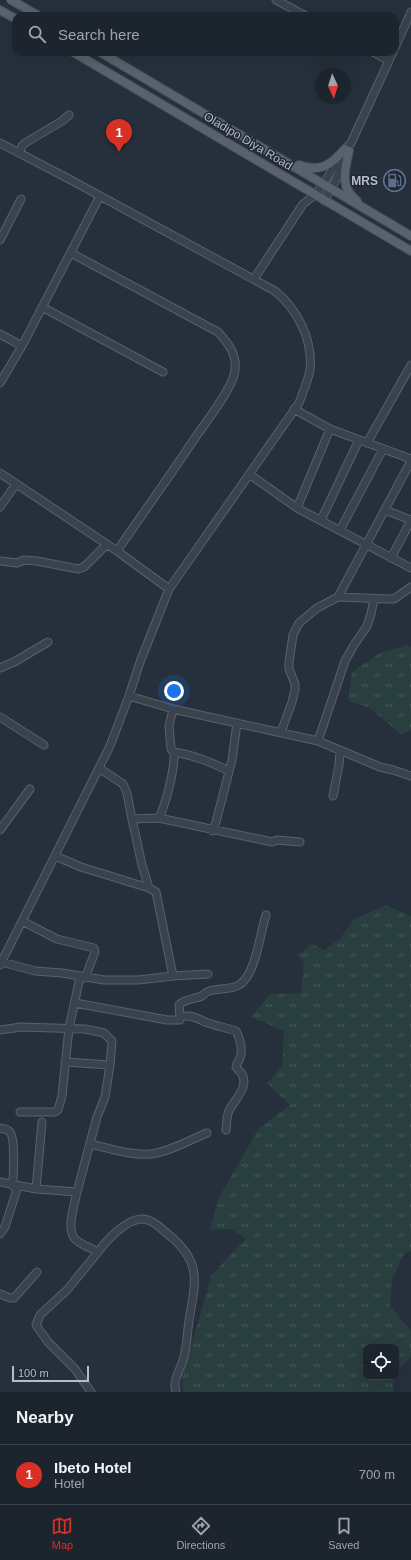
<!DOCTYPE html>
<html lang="en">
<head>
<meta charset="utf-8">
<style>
	body { margin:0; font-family:Arial,sans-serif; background:#252c36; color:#f1f3f6 }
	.controls { position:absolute; right:12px; bottom:12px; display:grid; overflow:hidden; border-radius:8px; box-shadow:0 4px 16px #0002 }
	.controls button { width:36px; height:36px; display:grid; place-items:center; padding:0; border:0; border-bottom:1px solid #3a414a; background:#1c242e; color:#f1f3f6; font:20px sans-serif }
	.compass { position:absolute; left:315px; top:68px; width:36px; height:36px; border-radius:50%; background:#1c242e; box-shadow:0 4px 16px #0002; rotate:176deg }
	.scale { position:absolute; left:12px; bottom:10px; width:77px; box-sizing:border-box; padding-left:4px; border:2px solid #b6bdc8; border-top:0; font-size:11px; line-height:14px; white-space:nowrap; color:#b6bdc8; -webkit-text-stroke:3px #1f2732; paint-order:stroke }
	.you { position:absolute; left:174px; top:691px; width:14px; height:14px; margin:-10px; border:3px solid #fff; border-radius:50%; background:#1a73e8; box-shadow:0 0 0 6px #1a73e833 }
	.badge { display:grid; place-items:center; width:26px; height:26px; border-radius:50%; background:#d93025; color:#fff; font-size:13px; font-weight:700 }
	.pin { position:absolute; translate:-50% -33px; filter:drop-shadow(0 1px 2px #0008) }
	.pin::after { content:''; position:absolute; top:21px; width:14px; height:12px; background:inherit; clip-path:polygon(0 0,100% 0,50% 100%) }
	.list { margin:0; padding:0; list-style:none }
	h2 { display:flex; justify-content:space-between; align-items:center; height:52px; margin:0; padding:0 16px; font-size:17px }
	h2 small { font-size:13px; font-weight:400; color:#a0a4aa }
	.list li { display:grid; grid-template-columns:26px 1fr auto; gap:12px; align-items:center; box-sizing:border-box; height:60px; padding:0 16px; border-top:1px solid #3a414a }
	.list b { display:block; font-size:15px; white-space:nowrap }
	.list p { margin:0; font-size:13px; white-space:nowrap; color:#a0a4aa }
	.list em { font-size:13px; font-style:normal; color:#a0a4aa }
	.icon { flex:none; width:22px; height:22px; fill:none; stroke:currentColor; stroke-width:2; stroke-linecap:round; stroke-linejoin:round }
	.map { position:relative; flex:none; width:411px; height:1392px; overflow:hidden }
	.search { position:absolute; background:#1c242e; box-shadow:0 4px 16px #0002; left:12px; right:12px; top:12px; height:44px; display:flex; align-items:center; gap:10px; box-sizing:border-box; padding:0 14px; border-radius:12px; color:#a0a4aa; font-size:15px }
	.sheet { height:112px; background:#1c242e }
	nav { display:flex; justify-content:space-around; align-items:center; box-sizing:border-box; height:56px; border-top:1px solid #3a414a; background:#1c242e; font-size:11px; color:#a0a4aa }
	nav a { display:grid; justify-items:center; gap:2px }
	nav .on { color:#d93025 }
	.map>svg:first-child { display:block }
	.grass { fill:url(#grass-tufts) }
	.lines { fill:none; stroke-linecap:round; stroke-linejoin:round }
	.minor-casing { stroke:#58606b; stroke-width:9 }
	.major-casing { stroke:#434b56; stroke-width:10 }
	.minor { stroke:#3a424d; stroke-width:7 }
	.major { stroke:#58616d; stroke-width:8 }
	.labels { text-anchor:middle; stroke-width:3; stroke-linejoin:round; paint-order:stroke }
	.street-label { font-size:12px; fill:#b6bdc8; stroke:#1f2732 }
	.poi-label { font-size:12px; font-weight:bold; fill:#b6bdc8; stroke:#1f2732; text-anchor:end }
</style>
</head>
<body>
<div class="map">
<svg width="411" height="1392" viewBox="0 0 411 1392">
	<defs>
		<pattern id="grass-tufts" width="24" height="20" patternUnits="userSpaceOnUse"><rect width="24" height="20" fill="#293e3f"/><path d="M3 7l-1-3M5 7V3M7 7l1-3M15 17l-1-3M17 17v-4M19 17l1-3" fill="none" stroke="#465859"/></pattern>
	</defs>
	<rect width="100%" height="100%" fill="#26303d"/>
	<!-- grass -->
	<path class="grass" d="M407 645 411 647V730L401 734 368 707 348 701 352 672 380 653Z
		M385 905 411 916V1251L404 1254 392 1280 390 1306 411 1331V1356L396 1374V1347H366V1377H394L393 1392H184L182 1386V1377L212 1274 246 1239 231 1229 210 1230 218 1199 259 1128 290 1105 267 1083 282 1067 284 1031 251 1017 270 994 301 993 304 963 298 955 312 944 324 950 340 939 353 920Z"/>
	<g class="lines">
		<defs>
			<path id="minor" d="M276 0 306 16
				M395 48 411 12
				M373 52 389 61
				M0 143 69 179 275 291C298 310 313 340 310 370 308 381 303 392 299 403L169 589 140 662 129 696 110 746 0 965
				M20 153 22 146 25 143 62 121 69 115
				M324 201 332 188 345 159
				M0 240 21 199
				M71 253 218 332C228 343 237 354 235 370 234 386 207 421 197 435 171 474 144 512 117 551
				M254 279 303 204 315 195 324 183 345 149 351 143 393 52
				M42 307 163 372
				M0 334 22 346
				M0 383 22 346 100 196
				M294 409 330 429 411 459
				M367 443 411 365
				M0 473 117 551 169 589
				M249 474 297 508 411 568
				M0 507 16 484
				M297 508 330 429
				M385 510 411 520
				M321 520 359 440
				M340 530 383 449
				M391 558 411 520
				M0 561 17 563 24 560 37 561 78 569 84 567 107 544
				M338 597 411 461
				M0 668 14 662 48 642
				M129 696 173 709 318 741 380 767 393 770 411 776
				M0 717 44 745
				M281 732 292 702 295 689V684L289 669V662L293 635 299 623 317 608 338 597 389 599H394L411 587
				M318 741 345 661 354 645 367 626 371 614 374 599
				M174 752C194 755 211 762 229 771
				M99 768 123 784 127 793 132 819 159 818 272 842 277 840 300 842
				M333 796 339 765 340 751
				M159 818C166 803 175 769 174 752L171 749 169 726 173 709
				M132 819 142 865 149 888
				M0 830 30 789
				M212 831 216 822 232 760 237 723
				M55 856 81 867 149 888 156 892 173 976
				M22 921 57 939 94 948 95 952 85 978
				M2 962 35 971 62 973 104 980H138L173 976 208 974
				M75 1003 167 1020H180V1017C193 1014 197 1019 208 1023 217 1026 227 1028 236 1031 240 1038 243 1051 240 1058 239 1062 236 1063 236 1067 238 1070 241 1072 242 1074 249 1087 235 1099 230 1109 226 1115 227 1123 226 1130
				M180 1017 179 1005C184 999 195 999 202 996 204 994 206 992 209 991 218 988 231 990 239 985 256 975 260 933 266 915
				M0 1030 21 1027 85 1029 104 1033 112 1041 110 1065 105 1097 97 1117 77 1192
				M65 1062 110 1065
				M20 1112H55L58 1110 62 1096 69 1028 80 977
				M0 1128C3 1129 7 1129 9 1131 16 1136 13 1176 13 1186
				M90 1144C109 1148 131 1156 151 1154 169 1152 190 1140 207 1133
				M0 1182 36 1189 77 1192C75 1203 65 1231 76 1240 82 1245 91 1248 98 1252 107 1240 125 1220 141 1219 152 1218 161 1229 169 1235 203 1263 195 1282 189 1321 187 1334 187 1348 183 1360 180 1371 172 1380 176 1392
				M36 1189 42 1122
				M0 1234 5 1227 18 1186
				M0 1294 10 1298H14L37 1272
				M91 1392 75 1369 48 1342 36 1325 40 1315 67 1290 98 1252"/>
			<path id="major" d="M11 0 39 16
				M0 10 16 19
				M73 52 411 251
				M100 52 411 236
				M349 151C345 170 339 186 357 201
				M299 165C320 173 331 165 345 149"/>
		</defs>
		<!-- minor casing -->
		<use href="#minor" class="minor-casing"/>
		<!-- major casing -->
		<use href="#major" class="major-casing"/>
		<!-- minor -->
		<use href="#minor" class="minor"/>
		<!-- major -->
		<use href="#major" class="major"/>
	</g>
	<!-- icons -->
	<defs>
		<symbol id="fuel-ring" viewBox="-11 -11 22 22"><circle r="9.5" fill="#1f2732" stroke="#5c6f8a" stroke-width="1.5"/><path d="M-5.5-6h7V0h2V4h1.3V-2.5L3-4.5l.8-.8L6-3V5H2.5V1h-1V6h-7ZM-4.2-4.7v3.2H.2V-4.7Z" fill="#5c6f8a"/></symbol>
	</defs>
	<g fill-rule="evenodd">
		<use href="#fuel-ring" x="382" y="168" width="25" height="25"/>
	</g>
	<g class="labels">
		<!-- street labels -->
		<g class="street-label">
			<text transform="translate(248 141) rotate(31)" y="4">Oladipo Diya Road</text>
		</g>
		<!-- poi labels -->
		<g class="poi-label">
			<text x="378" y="185">MRS</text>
		</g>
	</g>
</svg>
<div class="controls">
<button><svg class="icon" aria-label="locate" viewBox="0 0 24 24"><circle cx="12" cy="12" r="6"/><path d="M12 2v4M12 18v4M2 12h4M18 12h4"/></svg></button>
</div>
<svg class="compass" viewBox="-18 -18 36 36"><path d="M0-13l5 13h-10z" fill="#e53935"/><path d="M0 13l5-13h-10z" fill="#a0a4aa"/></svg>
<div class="scale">100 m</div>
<div class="you"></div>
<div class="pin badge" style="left:119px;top:152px">1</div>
<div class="search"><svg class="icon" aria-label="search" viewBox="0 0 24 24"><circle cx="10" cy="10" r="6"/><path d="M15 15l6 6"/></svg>Search here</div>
</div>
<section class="sheet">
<h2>Nearby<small></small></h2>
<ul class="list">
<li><span class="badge">1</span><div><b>Ibeto Hotel</b><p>Hotel</p></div><em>700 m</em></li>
</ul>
</section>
<nav>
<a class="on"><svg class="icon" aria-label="map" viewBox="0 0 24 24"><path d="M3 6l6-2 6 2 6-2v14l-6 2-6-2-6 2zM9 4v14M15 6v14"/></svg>Map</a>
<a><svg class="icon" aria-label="directions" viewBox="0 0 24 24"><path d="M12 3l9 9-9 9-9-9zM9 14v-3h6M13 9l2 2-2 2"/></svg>Directions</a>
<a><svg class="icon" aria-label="saved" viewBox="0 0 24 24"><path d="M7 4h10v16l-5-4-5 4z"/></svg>Saved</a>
</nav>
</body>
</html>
